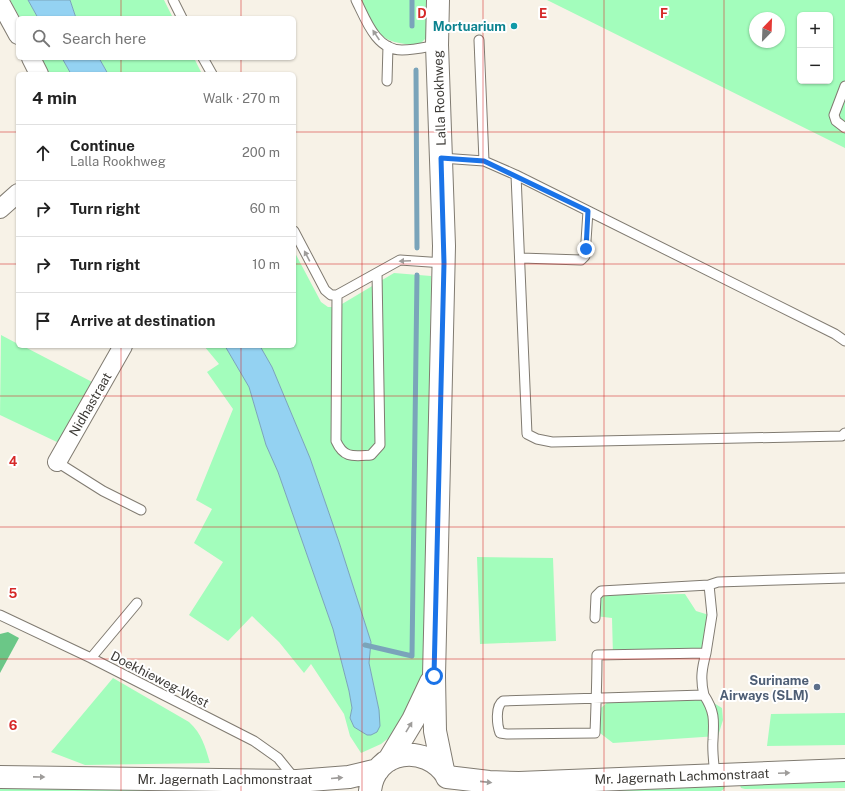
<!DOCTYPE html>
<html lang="en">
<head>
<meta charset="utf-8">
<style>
	body { margin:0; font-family:"Public Sans",sans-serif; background:#f6f6f6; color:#222 }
	.controls { position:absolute; right:12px; top:12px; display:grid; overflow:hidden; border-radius:6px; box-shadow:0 1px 3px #0004 }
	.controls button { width:36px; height:36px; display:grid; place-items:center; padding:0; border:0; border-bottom:1px solid #e0e0e0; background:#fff; color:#222; font:20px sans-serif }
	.compass { position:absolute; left:749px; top:12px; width:36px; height:36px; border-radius:50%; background:#fff; box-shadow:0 1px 3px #0004; rotate:23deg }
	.stop { position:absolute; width:12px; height:12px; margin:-9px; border:3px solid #1a73e8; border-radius:50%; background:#fff }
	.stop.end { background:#1a73e8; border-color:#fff; box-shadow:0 1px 4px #0008 }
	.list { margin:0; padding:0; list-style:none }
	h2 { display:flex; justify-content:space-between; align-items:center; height:52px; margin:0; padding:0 16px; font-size:17px }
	h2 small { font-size:13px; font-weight:400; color:#767676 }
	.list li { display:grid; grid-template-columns:26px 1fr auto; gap:12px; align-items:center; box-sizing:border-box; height:56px; padding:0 16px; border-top:1px solid #e0e0e0 }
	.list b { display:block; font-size:15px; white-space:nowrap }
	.list p { margin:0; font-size:13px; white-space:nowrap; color:#767676 }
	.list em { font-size:13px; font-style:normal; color:#767676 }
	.icon { flex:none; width:22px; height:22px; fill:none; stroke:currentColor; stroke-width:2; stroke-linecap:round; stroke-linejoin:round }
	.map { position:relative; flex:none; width:845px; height:791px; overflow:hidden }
	.search { position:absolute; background:#fff; box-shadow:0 1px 3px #0004; left:16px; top:16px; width:280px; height:44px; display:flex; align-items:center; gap:10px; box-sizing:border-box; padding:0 14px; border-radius:6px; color:#767676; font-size:15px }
	.panel { position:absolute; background:#fff; box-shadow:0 1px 3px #0004; left:16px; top:72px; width:280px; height:276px; border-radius:6px }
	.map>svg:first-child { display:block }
	.green { fill:#a3fdbc; fill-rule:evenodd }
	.forest { fill:#6bc787 }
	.water { fill:#94d2f2; stroke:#7aa4ba }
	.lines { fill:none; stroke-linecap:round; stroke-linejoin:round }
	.stream { stroke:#7aa4ba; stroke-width:5 }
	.lane-casing { stroke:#807b71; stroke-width:11 }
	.street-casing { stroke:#807b71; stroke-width:20 }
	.secondary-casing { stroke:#807b71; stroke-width:24 }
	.lane { stroke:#fff; stroke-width:9 }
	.street { stroke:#fff; stroke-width:18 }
	.secondary { stroke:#fff; stroke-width:22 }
	.oneway { fill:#9e9c9a }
	.route { stroke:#1a73e8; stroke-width:5 }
	.grid { fill:none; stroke:#d62828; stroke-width:1; stroke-opacity:0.55 }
	.culture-dot { fill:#0f9aa8; stroke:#fff; stroke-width:1.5 }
	.service-dot { fill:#5c6f8a; stroke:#fff; stroke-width:1.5 }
	.labels { text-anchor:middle; stroke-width:4; stroke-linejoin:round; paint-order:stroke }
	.culture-label { font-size:13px; font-weight:bold; fill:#0d838f; stroke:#fff; text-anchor:end }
	.street-label { font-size:13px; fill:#3c3a36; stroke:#fff }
	.service-label { font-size:13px; font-weight:bold; fill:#4e5e75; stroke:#fff; text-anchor:end }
	.grid-label { font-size:13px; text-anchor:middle; font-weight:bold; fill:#d62828; stroke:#fff; stroke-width:4; stroke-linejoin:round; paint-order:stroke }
</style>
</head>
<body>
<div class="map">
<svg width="845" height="791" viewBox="0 0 845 791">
	<rect width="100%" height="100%" fill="#f7f2e7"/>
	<!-- green -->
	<path class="green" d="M10 0H28L38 18H20Z
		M70 0H164L173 18H76Z
		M360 0H426V38L419 45C377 43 378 34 360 0Z
		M547 0H845V148ZM800 15H830V81H800ZM755 18H779V42H755Z
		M41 58H62L71 74H49Z
		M99 58H194L202 74H108Z
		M294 251 321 302 328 307H337L394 273 431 276 429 510 425 549 428 570 426 681 400 729 381 744 361 753 350 736 344 714 311 664 304 673 279 642 252 616 228 641 189 615 223 562 194 543 212 509 196 500 233 409 207 372 219 364 204 346H225L249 387 266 445 278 472 333 629 349 691 352 708 350 718 354 727 367 735 379 710 369 663 371 642 339 542 310 458 272 367 260 346H294Z
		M1 335 18 344V346H23L96 384 59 443 0 415Z
		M477 557 553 558 556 641 480 644Z
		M685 594 696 611 709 615 712 641 699 655 613 656 612 618 595 616 601 595Z
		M113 678 189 722C202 734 205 746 210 763L85 765 51 752Z
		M707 699 722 708 723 720 718 736 613 743 596 730V712L608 702Z
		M845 713V745L767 746 771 714Z
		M845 773V788L745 789 741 788 739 783Z
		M727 782 724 789 721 791H610L608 789Z
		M0 788 197 790 199 791H0Z"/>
	<!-- forest -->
	<path class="forest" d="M8 632 19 638 0 673V634Z"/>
	<!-- water -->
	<path class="water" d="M28 0H70L76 18H38Z
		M62 58H99L108 74H71Z
		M225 346H260L272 367 310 458 339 542 371 642 369 663 379 710 380 726 377 732 371 735H367L354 727 350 718 352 708 349 691 333 629 278 472 266 445 249 387Z"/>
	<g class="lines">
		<!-- stream -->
		<path class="stream" d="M412 0V26
			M416 70 417 248
			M365 645 412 656 417 275"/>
		<defs>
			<path id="lane" d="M173 0 182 18
				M356 0C366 20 376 50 402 50 414 50 426 47 437 45
				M479 40 484 161
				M203 58 212 74
				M387 81 388 46
				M845 86 834 115 836 121 845 128
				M441 158 484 161 516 175 835 334 845 341
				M516 175 527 434 537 439 552 442 842 436 845 433
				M294 231 325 290 331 295H337L400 260 444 263
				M521 258 581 260 585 256 588 211
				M337 295 336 441C344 459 354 456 371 455L380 445 377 273
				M57 462 103 491 141 510
				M0 615 91 658 254 741 278 758 295 779
				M595 618 596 596 601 591 709 585
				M706 653 712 615 709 585 718 582 845 578
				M91 658 137 603
				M704 695C700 679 702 668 706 653L597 655C597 681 596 707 595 733L507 734 500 733C497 725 495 706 503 701L704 695C715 712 714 720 713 740 712 752 714 764 715 775"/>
			<path id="street" d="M0 2 18 35
				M31 58 39 74
				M0 209 18 193
				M57 462 123 346"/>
			<path id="secondary" d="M438 0 437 45 444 246 434 676 435 731 443 770
				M389 760 413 720 431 682
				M0 777 297 781 349 777 378 770
				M447 777 489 782 519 783 845 770
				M370 791C374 749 426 743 447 776"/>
		</defs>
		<!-- lane casing -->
		<use href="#lane" class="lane-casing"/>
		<!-- street casing -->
		<use href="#street" class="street-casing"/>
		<!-- secondary casing -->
		<use href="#secondary" class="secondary-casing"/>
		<!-- lane -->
		<use href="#lane" class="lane"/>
		<!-- street -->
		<use href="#street" class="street"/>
		<!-- secondary -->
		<use href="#secondary" class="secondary"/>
	</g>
	<!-- one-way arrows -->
	<defs><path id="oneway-solid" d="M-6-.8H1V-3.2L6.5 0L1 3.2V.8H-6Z"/></defs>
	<g class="oneway">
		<use href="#oneway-solid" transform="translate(376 35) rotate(-124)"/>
		<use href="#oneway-solid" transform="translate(307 256) rotate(-118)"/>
		<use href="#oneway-solid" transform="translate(405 261) rotate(178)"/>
		<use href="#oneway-solid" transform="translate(409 727) rotate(-59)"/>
		<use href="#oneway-solid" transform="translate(784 773) rotate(-3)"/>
		<use href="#oneway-solid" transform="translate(39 777) rotate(1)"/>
		<use href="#oneway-solid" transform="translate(337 778) rotate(-5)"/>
		<use href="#oneway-solid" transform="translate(486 782) rotate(6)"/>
	</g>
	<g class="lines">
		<!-- route -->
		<path class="route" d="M434 676 444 263 441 158 484 161 588 211 586 249"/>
	</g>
	<!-- grid -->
	<path class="grid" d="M121 0V18M241 0V18M362 0V791M483 0V791M604 0V791M724 0V791M121 58V74M241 58V74M0 132H18M294 132H845M0 264H18M294 264H845M121 346V791M241 346V791M0 396H845M0 527H845M0 659H845"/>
	<!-- markers -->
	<circle class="culture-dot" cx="514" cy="26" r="4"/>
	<circle class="service-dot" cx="817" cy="687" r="4"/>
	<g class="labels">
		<!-- culture labels -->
		<g class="culture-label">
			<text x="506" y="31">Mortuarium</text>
		</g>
		<!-- street labels -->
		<g class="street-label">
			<text transform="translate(439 98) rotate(-92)" y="5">Lalla Rookhweg</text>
			<text transform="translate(90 404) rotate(-60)" y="5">Nidhastraat</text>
			<text transform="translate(160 679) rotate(27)" y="5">Doekhieweg-West</text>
			<text transform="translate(682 776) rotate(-2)" y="5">Mr. Jagernath Lachmonstraat</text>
			<text x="225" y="784">Mr. Jagernath Lachmonstraat</text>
		</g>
		<!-- service labels -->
		<g class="service-label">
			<text x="809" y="685">Suriname<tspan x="809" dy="15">Airways (SLM)</tspan></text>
		</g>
	</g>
	<g class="grid-label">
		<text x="422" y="18">D</text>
		<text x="543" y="18">E</text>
		<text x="664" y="18">F</text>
		<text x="13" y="466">4</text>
		<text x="13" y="598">5</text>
		<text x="13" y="730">6</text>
	</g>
</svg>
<div class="controls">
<button>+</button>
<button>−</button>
</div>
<svg class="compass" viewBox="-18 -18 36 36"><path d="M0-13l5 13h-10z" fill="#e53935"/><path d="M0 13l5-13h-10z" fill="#767676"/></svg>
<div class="stop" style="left:434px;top:676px"></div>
<div class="stop end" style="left:586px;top:249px"></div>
<div class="search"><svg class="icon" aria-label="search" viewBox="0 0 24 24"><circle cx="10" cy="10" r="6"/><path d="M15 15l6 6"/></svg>Search here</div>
<section class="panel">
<h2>4 min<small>Walk · 270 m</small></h2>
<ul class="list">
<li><svg class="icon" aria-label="ahead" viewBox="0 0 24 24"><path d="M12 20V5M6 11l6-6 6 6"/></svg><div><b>Continue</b><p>Lalla Rookhweg</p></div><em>200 m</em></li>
<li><svg class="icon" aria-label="right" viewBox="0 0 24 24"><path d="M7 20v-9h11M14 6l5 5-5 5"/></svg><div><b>Turn right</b></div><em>60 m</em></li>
<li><svg class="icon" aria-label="right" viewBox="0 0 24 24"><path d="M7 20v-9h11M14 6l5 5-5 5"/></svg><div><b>Turn right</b></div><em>10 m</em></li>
<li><svg class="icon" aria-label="arrive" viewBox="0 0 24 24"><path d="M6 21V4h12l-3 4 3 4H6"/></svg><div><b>Arrive at destination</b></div></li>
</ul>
</section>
</div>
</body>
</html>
